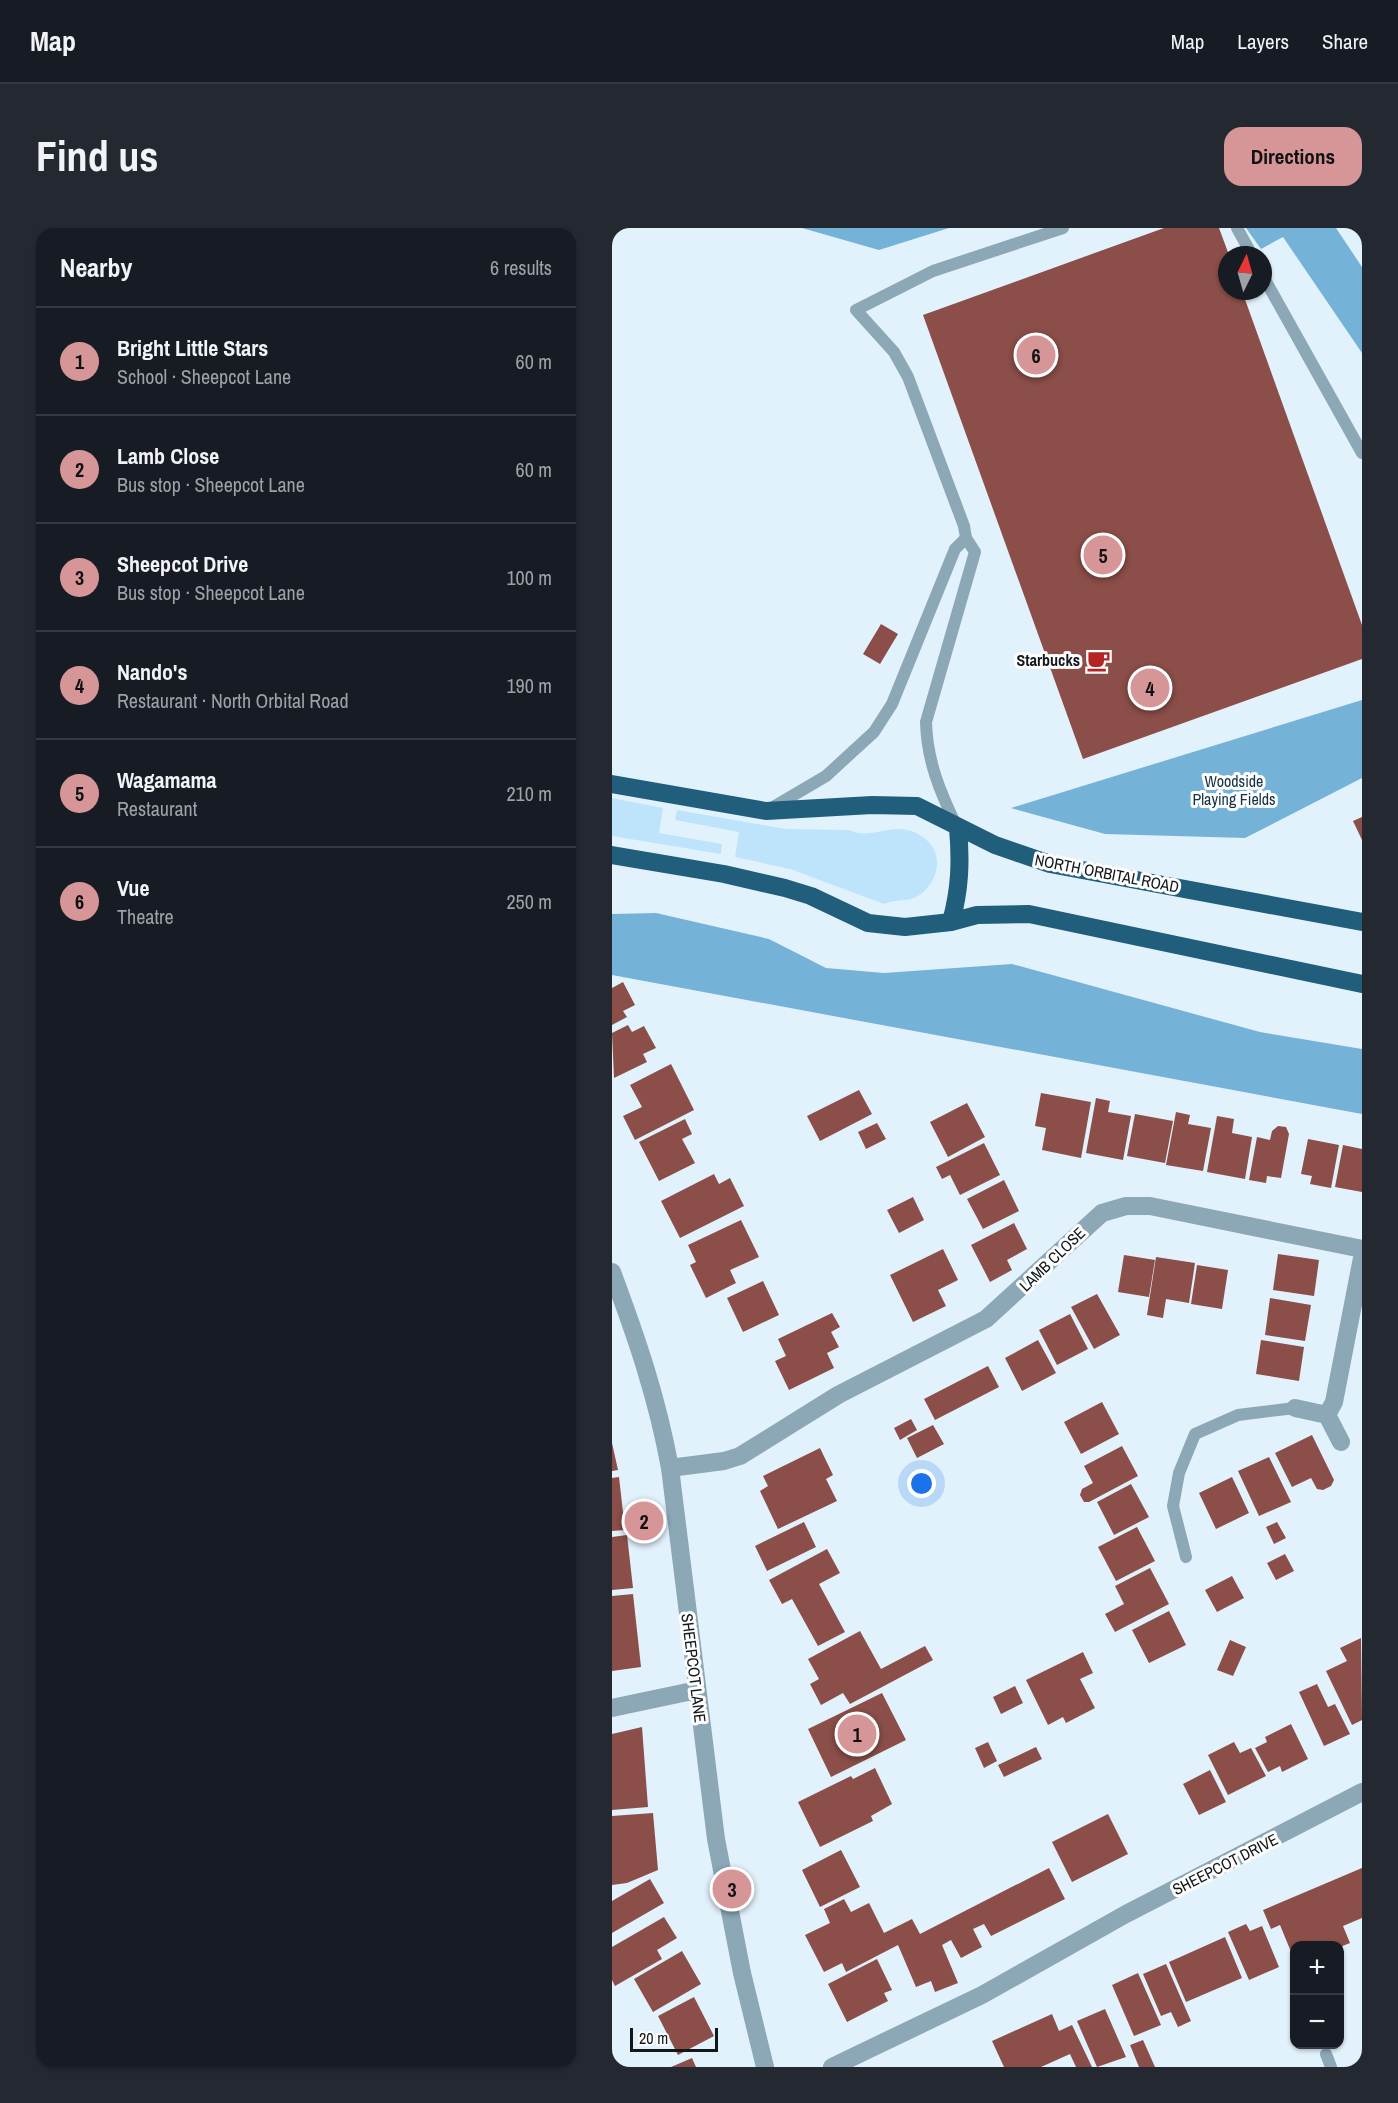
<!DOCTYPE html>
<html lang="en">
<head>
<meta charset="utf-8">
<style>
	body { margin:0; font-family:"Archivo Narrow",sans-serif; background:#242831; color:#f1f3f6 }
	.controls { position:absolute; right:18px; bottom:18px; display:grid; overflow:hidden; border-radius:12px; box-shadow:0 2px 4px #0004 }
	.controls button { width:54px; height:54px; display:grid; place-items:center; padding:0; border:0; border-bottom:2px solid #363941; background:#171b24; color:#f1f3f6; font:30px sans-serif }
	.compass { position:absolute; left:606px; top:18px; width:54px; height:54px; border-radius:50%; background:#171b24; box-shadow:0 2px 4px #0004; rotate:5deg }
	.scale { position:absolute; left:18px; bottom:15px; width:88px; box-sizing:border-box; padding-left:6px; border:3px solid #12171a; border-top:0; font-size:16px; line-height:21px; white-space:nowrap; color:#12171a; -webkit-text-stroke:4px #fdfdfd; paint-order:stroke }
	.you { position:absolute; left:310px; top:1256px; width:21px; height:21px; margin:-15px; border:4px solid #fff; border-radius:50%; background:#1a73e8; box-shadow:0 0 0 9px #1a73e833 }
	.badge { display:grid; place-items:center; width:39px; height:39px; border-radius:50%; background:#d69698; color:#111; font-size:20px; font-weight:700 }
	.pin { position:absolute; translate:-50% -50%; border:3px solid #fff; box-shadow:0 2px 6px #0006 }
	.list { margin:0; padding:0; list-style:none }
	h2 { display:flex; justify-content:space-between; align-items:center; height:78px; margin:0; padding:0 24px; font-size:26px }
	h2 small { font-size:20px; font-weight:400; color:#9ea1a6 }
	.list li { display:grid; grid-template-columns:39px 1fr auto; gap:18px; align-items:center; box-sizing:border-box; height:108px; padding:0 24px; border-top:2px solid #363941 }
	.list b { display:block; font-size:22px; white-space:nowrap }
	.list p { margin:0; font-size:20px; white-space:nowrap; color:#9ea1a6 }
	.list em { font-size:20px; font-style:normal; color:#9ea1a6 }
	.map { position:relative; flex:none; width:750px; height:1839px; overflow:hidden; border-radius:18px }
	header { display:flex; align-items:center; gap:36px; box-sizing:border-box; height:84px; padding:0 30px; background:#171b24; border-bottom:2px solid #363941 }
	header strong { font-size:28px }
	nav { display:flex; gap:33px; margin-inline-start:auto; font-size:21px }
	.intro { display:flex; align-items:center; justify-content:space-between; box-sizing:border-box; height:144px; padding:0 36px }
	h1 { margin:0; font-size:42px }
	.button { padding:15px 27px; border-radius:18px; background:#d69698; color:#111; font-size:21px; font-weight:700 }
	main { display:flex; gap:36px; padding:0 36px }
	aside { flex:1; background:#171b24; border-radius:18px; box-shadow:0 2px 4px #0004 }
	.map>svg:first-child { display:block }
	.green { fill:#bee4fb }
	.forest { fill:#74b3d7 }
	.building { fill:#8b4e48 }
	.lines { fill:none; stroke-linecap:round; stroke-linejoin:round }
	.service { stroke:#8ca7b6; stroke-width:12 }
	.minor { stroke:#8ca7b6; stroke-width:18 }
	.tertiary { stroke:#8ca7b6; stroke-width:18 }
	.trunk { stroke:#205e7c; stroke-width:18 }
	.labels { text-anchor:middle; stroke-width:6; stroke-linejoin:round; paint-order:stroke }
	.poi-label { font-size:16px; font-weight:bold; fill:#12171a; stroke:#fdfdfd; text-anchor:end }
	.park-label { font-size:16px; fill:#143242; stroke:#fdfdfd }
	.street-label { font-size:16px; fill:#12171a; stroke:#fdfdfd }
</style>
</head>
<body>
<header>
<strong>Map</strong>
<nav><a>Map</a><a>Layers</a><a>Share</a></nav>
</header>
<div class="intro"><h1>Find us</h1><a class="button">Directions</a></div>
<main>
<aside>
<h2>Nearby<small>6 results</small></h2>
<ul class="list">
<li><span class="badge">1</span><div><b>Bright Little Stars</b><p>School · Sheepcot Lane</p></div><em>60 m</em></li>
<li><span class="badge">2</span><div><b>Lamb Close</b><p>Bus stop · Sheepcot Lane</p></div><em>60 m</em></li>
<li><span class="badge">3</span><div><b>Sheepcot Drive</b><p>Bus stop · Sheepcot Lane</p></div><em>100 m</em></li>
<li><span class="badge">4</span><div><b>Nando's</b><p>Restaurant · North Orbital Road</p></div><em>190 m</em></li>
<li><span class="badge">5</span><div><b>Wagamama</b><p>Restaurant</p></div><em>210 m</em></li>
<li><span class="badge">6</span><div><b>Vue</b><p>Theatre</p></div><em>250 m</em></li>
</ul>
</aside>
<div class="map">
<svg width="750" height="1839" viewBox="0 0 750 1839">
	<rect width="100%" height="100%" fill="#e2f2fc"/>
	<!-- green -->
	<path class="green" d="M0 570 51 580 47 605 110 616 109 626 0 608Z
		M65 582 174 601 237 602C261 614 284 589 311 609 319 615 324 622 325 632 326 649 315 666 299 671 289 673 281 672 272 676L178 641 123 629 127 604 63 592Z"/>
	<!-- forest -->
	<path class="forest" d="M190 0H337L267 22Z
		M634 0H724L750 39V125L671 9 649 21Z
		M750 472V550L633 610 493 606 399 580Z
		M44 685 157 711 214 740 272 745 400 736 648 804 750 821V886L0 747V686Z"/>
	<!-- building -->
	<path class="building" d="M552 0H607L617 27 615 63H630L750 397V431L471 531 311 87Z
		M269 396 286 406 268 436 251 426Z
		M750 589V612L741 593Z
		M11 754 23 777 11 783 15 789 0 797V760Z
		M16 797 20 804 32 798 44 820 31 826 35 834 2 850 0 805Z
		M59 836 82 882 23 912 11 888 30 879 18 857Z
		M247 862 260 886 208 913 195 888Z
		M429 865 479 874 469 930 430 922 434 900 423 898Z
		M484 870 498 873 496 884 519 888 511 932 474 925Z
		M355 875 373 909 336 929 318 894Z
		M564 884 578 887 576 896 599 900 591 943 554 937Z
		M523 886 561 893 553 935 515 928Z
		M605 888 622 891 620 905 640 909 633 951 595 944Z
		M73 891 80 906 70 911 83 935 47 953 27 914Z
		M265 895 274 911 254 921 246 904Z
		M666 898 674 899 677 906 669 950 655 948 654 955 637 952 645 909 658 912 660 903Z
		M696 911 727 917 719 960 698 956 700 948 689 946Z
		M372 915 388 947 348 967 338 947 330 951 324 939Z
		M731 917 750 921V964L723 959Z
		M102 946 107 956 118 950 132 978 68 1010 49 973Z
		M392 952 407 983 371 1001 355 971Z
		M301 969 312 992 287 1005 275 982Z
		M129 992 147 1029 118 1042 124 1055 94 1070 78 1037 84 1034 76 1017Z
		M402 995 415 1021 395 1032 400 1042 378 1054 359 1017Z
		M331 1021 346 1052 326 1062 334 1078 301 1094 278 1047Z
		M666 1026 707 1032 702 1068 661 1062Z
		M512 1027 543 1032 537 1069 506 1064Z
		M544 1029 583 1035 577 1075 554 1071 551 1090 535 1087Z
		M585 1037 616 1042 610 1081 579 1076Z
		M151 1053 167 1087 131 1104 115 1070Z
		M485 1066 508 1107 482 1121 459 1079Z
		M658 1070 699 1077 693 1113 653 1107Z
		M220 1085 228 1099 219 1104 227 1119 215 1125 222 1140 177 1162 163 1133 174 1128 166 1111Z
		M458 1086 476 1121 445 1137 427 1102Z
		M426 1112 444 1145 410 1163 393 1130Z
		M649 1112 692 1119 687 1153 644 1146Z
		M376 1138 387 1159 323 1192 312 1171Z
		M490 1174 507 1206 469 1226 452 1194Z
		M299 1191 305 1202 288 1212 282 1200Z
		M321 1197 332 1216 305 1230 295 1210Z
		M700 1207 722 1252 719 1258 711 1262 705 1261 699 1250 680 1259 663 1225Z
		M0 1215 6 1242 0 1243Z
		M510 1218 526 1248 477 1274H472L468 1267 470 1261 481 1255 472 1238Z
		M208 1220 221 1247 214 1251 225 1273 166 1301 148 1263 156 1258 151 1248Z
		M657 1229 679 1274 647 1288 626 1243Z
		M7 1249 13 1302 0 1303V1250Z
		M620 1249 637 1285 604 1301 587 1265Z
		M519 1256 537 1289 502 1307 485 1274Z
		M192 1294 204 1319 155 1343 143 1318Z
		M665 1294 674 1310 662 1316 654 1299Z
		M525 1299 543 1333 504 1353 486 1319Z
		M15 1307 21 1360 0 1362V1309Z
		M215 1321 228 1345 207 1356 233 1404 206 1418 180 1371 170 1376 157 1352Z
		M673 1326 682 1343 664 1352 655 1335Z
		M538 1340 557 1376 503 1404 493 1386 512 1376 503 1358Z
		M620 1348 632 1370 605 1384 593 1362Z
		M21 1366 29 1439 0 1443V1368Z
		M557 1383 574 1417 537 1435 520 1402Z
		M248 1403 269 1441 313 1418 321 1432 238 1476 231 1465 209 1477 198 1456 207 1451 196 1431Z
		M749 1410 750 1492 740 1497 714 1443 735 1433 728 1420Z
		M618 1412 634 1419 621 1448 605 1442Z
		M471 1424 481 1445 468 1451 483 1480 454 1495 451 1489 436 1497 414 1452Z
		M705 1456 716 1479 723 1476 738 1506 712 1518 687 1464Z
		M403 1458 411 1475 389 1486 381 1469Z
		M270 1465 294 1512 219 1549 196 1501Z
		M679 1496 696 1531 670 1544 668 1538 656 1544 643 1520 655 1514 653 1509Z
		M30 1499 36 1579 0 1582V1506Z
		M376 1514 385 1533 372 1540 363 1520Z
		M622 1514 628 1525 639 1520 654 1548 616 1567 596 1527Z
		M424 1519 430 1531 392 1549 386 1537Z
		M263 1540 280 1576 259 1588 261 1593 208 1619 186 1574 239 1548 241 1551Z
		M598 1542 614 1574 587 1587 571 1556Z
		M41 1585 46 1642 15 1655 0 1657V1588Z
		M496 1586 516 1626 460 1654 440 1614Z
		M229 1622 248 1659 208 1679 190 1642Z
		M437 1640 453 1671 379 1708 372 1696 361 1701 370 1719 349 1730 339 1712 330 1717 346 1755 323 1764 319 1753 304 1759 286 1717 234 1744 230 1735 212 1744 193 1707 218 1695 212 1681 232 1671 239 1684 257 1675 272 1705 300 1691 308 1706Z
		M750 1640V1690L731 1698 738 1715 728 1719 682 1718V1731L668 1697 659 1701 651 1682Z
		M38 1651 52 1675 0 1705V1673Z
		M52 1689 65 1710 45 1722 50 1731 3 1758 0 1752V1719Z
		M634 1696 638 1703 650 1698 667 1739 637 1752 616 1704Z
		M613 1709 630 1750 574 1774 557 1734Z
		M70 1723 89 1756 41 1784 22 1751Z
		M265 1731 280 1762 272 1765 276 1773 235 1794 216 1756Z
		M554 1736 579 1793 566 1799 559 1784 549 1788 531 1746Z
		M526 1745 549 1797 522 1808 500 1757Z
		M82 1769 102 1808 66 1827 46 1788Z
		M493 1781 514 1829 485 1839 465 1793Z
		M440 1786 447 1803 460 1797 480 1839H464L458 1826 429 1839H392L380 1813Z
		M531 1812 543 1839H527L518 1817Z
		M80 1830 84 1839H59Z"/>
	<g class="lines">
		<!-- service -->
		<path class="service" d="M625 0 640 27
			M651 48 750 225
			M158 581 214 548 262 504 280 476 343 321 354 310
			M345 599C328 564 315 533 314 494L363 324 354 310 352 298 296 149 282 124 244 82 321 43 451 0
			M574 1329 561 1278 567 1245 583 1206 626 1187 683 1180
			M714 1826 719 1839"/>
		<!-- minor -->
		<path class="minor" d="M683 1180 715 1187 722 1174 750 1030
			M715 1187 729 1214
			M58 1240 112 1233 128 1228 226 1167 374 1091 490 985 514 978H538L750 1021
			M0 1480 85 1462
			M220 1839 370 1767 514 1686 750 1564"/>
		<!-- tertiary -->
		<path class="tertiary" d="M0 1044C25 1111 45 1169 58 1240L104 1611 130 1745 153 1839"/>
		<!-- trunk -->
		<path class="trunk" d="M0 556 154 583 260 577 305 578 383 617 438 636 750 694
			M0 627 112 646 173 660 199 668 256 695 293 699 339 694 365 687 417 686 750 756
			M339 694C348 661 349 634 346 600"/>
	</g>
	<!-- icons -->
	<defs>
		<symbol id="cafe-bare" viewBox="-9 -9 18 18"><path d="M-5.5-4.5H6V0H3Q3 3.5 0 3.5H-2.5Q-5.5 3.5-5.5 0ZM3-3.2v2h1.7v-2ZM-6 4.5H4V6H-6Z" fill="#b42424" stroke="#fdfdfd" stroke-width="2.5" paint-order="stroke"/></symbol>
	</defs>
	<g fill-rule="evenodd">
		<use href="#cafe-bare" x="470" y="416" width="33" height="33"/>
	</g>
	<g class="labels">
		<!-- poi labels -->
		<g class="poi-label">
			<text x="468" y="438">Starbucks</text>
		</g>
		<!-- park labels -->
		<g class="park-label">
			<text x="622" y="559">Woodside<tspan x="622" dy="18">Playing Fields</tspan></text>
		</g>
		<!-- street labels -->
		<g class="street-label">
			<text transform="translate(495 645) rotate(11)" y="6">NORTH ORBITAL ROAD</text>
			<text transform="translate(440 1031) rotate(-44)" y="6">LAMB CLOSE</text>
			<text transform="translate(82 1440) rotate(83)" y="6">SHEEPCOT LANE</text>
			<text transform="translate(613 1636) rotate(-27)" y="6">SHEEPCOT DRIVE</text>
		</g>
	</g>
</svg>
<div class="controls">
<button>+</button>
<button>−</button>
</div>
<svg class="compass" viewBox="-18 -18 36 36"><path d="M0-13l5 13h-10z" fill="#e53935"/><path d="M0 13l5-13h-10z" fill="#9ea1a6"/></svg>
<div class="scale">20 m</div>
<div class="you"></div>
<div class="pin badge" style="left:245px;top:1506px">1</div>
<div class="pin badge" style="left:32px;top:1293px">2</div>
<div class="pin badge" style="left:120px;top:1661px">3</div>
<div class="pin badge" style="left:538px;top:460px">4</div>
<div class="pin badge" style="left:491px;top:327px">5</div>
<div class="pin badge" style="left:424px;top:127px">6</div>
</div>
</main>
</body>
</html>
